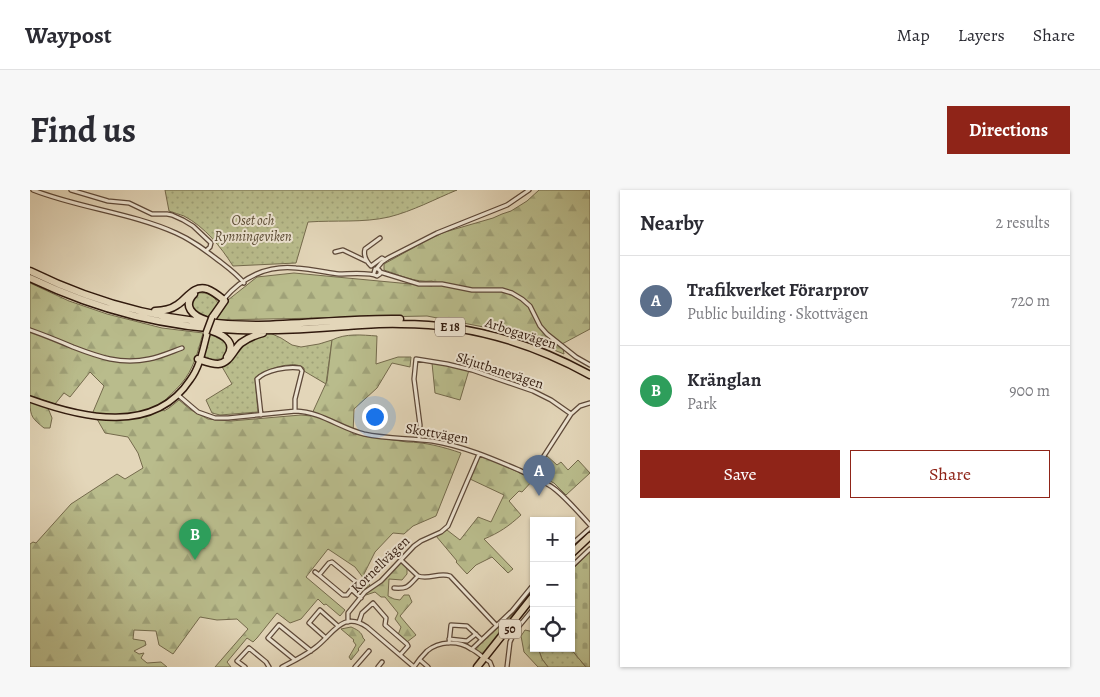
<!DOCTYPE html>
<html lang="en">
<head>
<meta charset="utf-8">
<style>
	body { margin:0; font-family:Alegreya,serif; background:#f7f7f7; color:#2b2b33 }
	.controls { position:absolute; right:15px; bottom:15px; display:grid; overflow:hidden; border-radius:0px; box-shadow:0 1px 4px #0004 }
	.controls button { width:45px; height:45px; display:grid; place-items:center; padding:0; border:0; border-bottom:1px solid #e1e1e2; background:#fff; color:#2b2b33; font:25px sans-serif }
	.you { position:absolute; left:344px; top:226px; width:18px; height:18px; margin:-12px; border:4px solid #fff; border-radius:50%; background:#1a73e8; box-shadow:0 0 0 8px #1a73e833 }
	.badge { display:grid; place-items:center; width:32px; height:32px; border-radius:50%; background:#8f2418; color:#fff; font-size:16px; font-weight:700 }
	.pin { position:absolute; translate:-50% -41px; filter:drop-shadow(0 1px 2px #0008) }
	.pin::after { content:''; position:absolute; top:26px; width:18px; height:15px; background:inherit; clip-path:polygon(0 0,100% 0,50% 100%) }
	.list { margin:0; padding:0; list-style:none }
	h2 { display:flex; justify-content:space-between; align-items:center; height:65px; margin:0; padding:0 20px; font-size:21px }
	h2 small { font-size:16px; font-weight:400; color:#7c7c81 }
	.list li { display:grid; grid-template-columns:32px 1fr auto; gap:15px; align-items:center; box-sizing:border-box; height:90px; padding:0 20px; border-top:1px solid #e1e1e2 }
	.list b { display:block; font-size:19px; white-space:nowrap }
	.list p { margin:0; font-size:16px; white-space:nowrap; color:#7c7c81 }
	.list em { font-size:16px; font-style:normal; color:#7c7c81 }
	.actions { display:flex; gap:10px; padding:15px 20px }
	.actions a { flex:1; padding:11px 0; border:1px solid #8f2418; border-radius:0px; text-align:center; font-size:18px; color:#8f2418 }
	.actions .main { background:#8f2418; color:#fff }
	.icon { flex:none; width:28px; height:28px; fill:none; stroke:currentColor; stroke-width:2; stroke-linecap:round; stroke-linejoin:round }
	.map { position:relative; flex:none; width:560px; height:477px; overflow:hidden; border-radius:0px }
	header { display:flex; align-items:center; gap:30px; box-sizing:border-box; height:70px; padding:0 25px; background:#fff; border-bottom:1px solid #e1e1e2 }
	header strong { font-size:24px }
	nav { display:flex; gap:28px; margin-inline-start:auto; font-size:18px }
	.intro { display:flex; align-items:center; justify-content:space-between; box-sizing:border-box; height:120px; padding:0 30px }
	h1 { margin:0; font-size:35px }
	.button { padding:12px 22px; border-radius:0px; background:#8f2418; color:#fff; font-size:18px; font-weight:700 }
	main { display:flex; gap:30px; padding:0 30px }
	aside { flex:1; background:#fff; border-radius:0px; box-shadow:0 1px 4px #0004 }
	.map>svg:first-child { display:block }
	.green { fill:url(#green-dots); stroke:#746a4c }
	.forest { fill:url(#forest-firs); stroke:#746a4c }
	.cemetery { fill:url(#cemetery-stones); stroke:#746a4c }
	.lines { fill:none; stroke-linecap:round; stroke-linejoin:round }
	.minor-casing { stroke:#5d4838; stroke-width:5.5 }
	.major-casing { stroke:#30190d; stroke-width:8 }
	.highway-casing { stroke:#30190d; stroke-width:9 }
	.minor { stroke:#ede4d2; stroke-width:3 }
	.major { stroke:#e3d6b9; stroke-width:5 }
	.highway { stroke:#e3d6b9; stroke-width:6 }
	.major-bridge-casing { stroke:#30190d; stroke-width:8; stroke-linecap:butt }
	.major-bridge { stroke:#e3d6b9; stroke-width:5 }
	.labels { text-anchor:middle; stroke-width:4; stroke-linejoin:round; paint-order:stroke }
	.shield { fill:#ede4d2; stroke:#695648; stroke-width:1 }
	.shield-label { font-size:12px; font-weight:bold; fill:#30190d }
	.park-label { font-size:14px; font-style:italic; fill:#594a33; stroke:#ede4d2 }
	.street-label { font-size:14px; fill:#30190d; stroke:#ede4d2 }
</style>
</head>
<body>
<header>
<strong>Waypost</strong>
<nav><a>Map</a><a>Layers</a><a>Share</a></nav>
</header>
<div class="intro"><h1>Find us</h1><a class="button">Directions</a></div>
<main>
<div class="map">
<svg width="560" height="477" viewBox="0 0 560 477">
	<defs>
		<pattern id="green-dots" width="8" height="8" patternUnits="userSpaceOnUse" patternTransform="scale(1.25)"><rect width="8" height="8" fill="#b9bc8c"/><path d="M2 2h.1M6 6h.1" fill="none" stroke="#9fa178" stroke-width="1.8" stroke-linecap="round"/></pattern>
		<pattern id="forest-firs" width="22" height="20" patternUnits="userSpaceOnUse" patternTransform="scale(1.25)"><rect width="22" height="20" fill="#b9bc8c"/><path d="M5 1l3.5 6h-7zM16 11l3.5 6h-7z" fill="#9fa178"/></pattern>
		<pattern id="cemetery-stones" width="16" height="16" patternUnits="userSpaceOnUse" patternTransform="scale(1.25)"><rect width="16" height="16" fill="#b9bc8c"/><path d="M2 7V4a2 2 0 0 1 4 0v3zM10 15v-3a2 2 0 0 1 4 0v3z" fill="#9fa178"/></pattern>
	</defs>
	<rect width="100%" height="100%" fill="#e3d6b9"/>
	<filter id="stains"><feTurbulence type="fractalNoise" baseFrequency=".004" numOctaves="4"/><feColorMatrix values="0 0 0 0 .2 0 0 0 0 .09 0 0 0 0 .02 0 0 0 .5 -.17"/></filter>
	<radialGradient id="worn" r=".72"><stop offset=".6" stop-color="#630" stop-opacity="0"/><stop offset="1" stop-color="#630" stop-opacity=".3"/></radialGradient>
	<!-- green -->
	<path class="green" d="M135 0H427C405 9 383 21 359 27 333 33 305 30 278 32L266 73 203 76C191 57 175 37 154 26 149 24 144 23 139 21Z
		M169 103C177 102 184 106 188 113L179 129 172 127 162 119C162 111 161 107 169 103Z
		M180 142 186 144 199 153 196 166C189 171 181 170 174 166L173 162Z
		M240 143 251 148 262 155 271 157 289 154 302 150 296 194 274 181V178C269 175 265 174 259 175 251 175 230 182 225 188L228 222 190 225 182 223 176 210 202 194 191 175 215 152 225 147Z
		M504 398V402L454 464H451L445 459 484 423Z
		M508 458H540L556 477H518L512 469Z"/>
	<!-- forest -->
	<path class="forest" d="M509 0H560V139L532 154 534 164 514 156 464 139 397 126 185 130 198 110 227 87 264 83 402 96 404 92 402 91C386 93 369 85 354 80V74L401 48 415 42 463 28 472 24 481 21 497 11Z
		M0 93 39 111 77 124 132 138 173 143C168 161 164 179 151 194 145 201 138 207 131 214L134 221 139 218 149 210 161 220 178 229 201 231 271 225 281 226 297 191 302 150C316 143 332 145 347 146L346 174 368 167H381L380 177 362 173 347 198 324 219 323 244 377 252C394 252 414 257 431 263L406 326 383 336 374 344 363 343 345 362 334 384 335 388 340 395 333 400H332L334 396V389L325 377 298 359 276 387 315 420 310 426 296 414 294 415 288 409 271 429 260 433 247 423 227 448 223 452 217 448 197 472 201 477H185L218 439 207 429 187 430 170 427 143 464 129 455 126 441 104 440 103 449 115 451 116 455 104 461 109 464 114 463 111 468 117 473 131 472 137 477H0V354L3 352 6 353 41 314 87 284 95 289 113 278 108 263 98 247 75 243 63 222 74 196 60 182 40 207 34 203 25 214 0 206Z
		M402 173 439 180 430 210 405 203Z
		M0 212 18 218 22 228 20 238H14C3 229 0 227 0 212Z
		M450 265 504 289 492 302 489 301 479 311 491 325C479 336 469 343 454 349L483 379 478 383 462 367 446 375 437 384 426 372 427 371 406 346 417 340 430 350 448 327 461 332 474 305 440 289Z
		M516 265 527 275 531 272 538 280 548 270 560 283 536 305 524 293 506 284 505 281Z
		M372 373 377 379V384L372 390 359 389 358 406 364 409 370 410 374 405H379L382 412 370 426 386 445 377 452 368 445 371 437 365 429 368 423 355 407H351L345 402 336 405 335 404 355 389 369 374Z
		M321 437C326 439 332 442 333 448L335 450 328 459 329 460 321 470 319 467 326 455 323 451 324 450 311 439Z
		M495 440 504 442V458H508L512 469 518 477H508L494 462 491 446Z"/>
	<!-- cemetery -->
	<path class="cemetery" d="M560 362V477H556L540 458H541V381Z"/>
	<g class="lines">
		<defs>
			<path id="minor" d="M3 0C49 18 102 23 146 43 162 50 175 60 188 70 197 77 207 84 214 93
				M41 0 78 11 99 13 122 24H137L142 25 153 30 163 36 181 53 180 57 176 61
				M350 48 335 59C333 66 336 71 341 76L352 68 355 70
				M305 62 313 60 336 71
				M347 78 352 72 358 68 407 43 477 15 499 0
				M350 82 389 94H412L442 100H472L482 103 492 109 500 116 510 136 517 144 546 167 560 175
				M194 109C212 87 238 75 266 78 280 79 295 82 309 84 319 84 340 82 347 86L350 84V81L348 79H345L344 83
				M0 140C14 145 29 151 43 157 69 167 91 175 119 169 130 167 141 162 152 158
				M148 205 162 217 168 222 185 228H198L266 221C291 222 310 238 334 244 357 249 380 248 402 251 433 256 461 268 489 280 501 286 515 291 526 300 538 310 549 323 560 335
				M231 225 227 189C236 180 258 176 270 178L272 181 265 209V221
				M389 249 390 235 384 189 386 169 417 174 442 180 503 201 521 210 541 224
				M501 286 541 224 550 216 560 213
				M541 355 560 338
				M371 370 388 386C399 390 409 382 420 386L466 435
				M541 377 560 359
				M285 382 289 385 313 405H317L325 395V391L302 372 299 373 289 385
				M364 398C379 399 378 396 388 386
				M322 400 331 408
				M318 432V423L335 402 351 391 384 356 391 351 411 342 418 336 449 264
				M329 432 332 423 343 413 356 428 355 435 377 454 378 456 370 465
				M296 448 279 433 290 420 308 436
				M419 449 437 451 446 444
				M419 453 421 435 437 436 451 449
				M442 459 482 421 504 394
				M265 470 238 448 249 435 281 461
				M390 470 398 477
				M457 470 460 472 462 477
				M215 477 207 471 219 458 236 472 239 477
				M252 477C264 471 276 465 286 457 303 444 313 420 337 437L384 477
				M325 477 339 461
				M348 477 352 472
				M384 477C388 471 392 466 397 461 409 451 428 450 441 459 446 461 450 465 454 468
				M477 477 480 452 485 441 504 418"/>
			<path id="major" d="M182 127 194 110 195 111 184 127
				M0 209C52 228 124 245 160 190 170 177 173 159 177 144"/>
			<path id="highway" d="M0 81C71 116 149 135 229 135 276 134 323 128 370 129
				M0 88C65 119 136 138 208 140 245 141 282 139 318 136 336 135 354 133 371 134 438 134 502 153 560 185
				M164 104C152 116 163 126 176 130
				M125 121C133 121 140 120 147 115 157 109 163 95 177 99 183 101 189 106 194 110
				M182 141C194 145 207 153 197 167
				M168 169C174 171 181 174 188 174 200 173 203 160 211 153 218 148 225 145 233 143
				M541 364 560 346
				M447 477 504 405"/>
		</defs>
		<!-- minor casing -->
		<use href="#minor" class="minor-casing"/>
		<!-- major casing -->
		<use href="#major" class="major-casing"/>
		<!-- highway casing -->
		<use href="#highway" class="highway-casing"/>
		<!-- minor -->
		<use href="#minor" class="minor"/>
		<!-- major -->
		<use href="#major" class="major"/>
		<!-- highway -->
		<use href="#highway" class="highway"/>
		<defs>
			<path id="major-bridge" d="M176 143 182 127"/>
		</defs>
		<!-- major-bridge casing -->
		<use href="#major-bridge" class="major-bridge-casing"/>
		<!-- major-bridge -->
		<use href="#major-bridge" class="major-bridge"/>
	</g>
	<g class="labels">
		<!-- shield labels -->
		<g class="shield">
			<rect x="405" y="127.5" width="30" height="19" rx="4"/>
			<rect x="469" y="429.5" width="22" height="19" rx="4"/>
		</g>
		<g class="shield-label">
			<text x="420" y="141">E 18</text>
			<text x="480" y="443">50</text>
		</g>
		<!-- park labels -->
		<g class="park-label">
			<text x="223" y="35">Oset och<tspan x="223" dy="16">Rynningeviken</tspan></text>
		</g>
		<!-- street labels -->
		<g class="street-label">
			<text transform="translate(491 143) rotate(18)" y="5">Arbogavägen</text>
			<text transform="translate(470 180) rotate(18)" y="5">Skjutbanevägen</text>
			<text transform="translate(407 243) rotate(10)" y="5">Skottvägen</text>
			<text transform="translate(350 374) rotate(-44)" y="5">Kornellvägen</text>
		</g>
	</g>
	<rect width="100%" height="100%" filter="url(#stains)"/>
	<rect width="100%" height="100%" fill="url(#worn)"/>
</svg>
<div class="controls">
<button>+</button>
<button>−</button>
<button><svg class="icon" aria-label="locate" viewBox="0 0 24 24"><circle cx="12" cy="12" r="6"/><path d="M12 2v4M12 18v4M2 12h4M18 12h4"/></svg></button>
</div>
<div class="you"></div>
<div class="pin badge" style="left:509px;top:306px;background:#5c6f8a">A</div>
<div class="pin badge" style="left:165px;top:370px;background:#2e9e5b">B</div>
</div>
<aside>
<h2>Nearby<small>2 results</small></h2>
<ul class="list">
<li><span class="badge" style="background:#5c6f8a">A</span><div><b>Trafikverket Förarprov</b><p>Public building · Skottvägen</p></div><em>720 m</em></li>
<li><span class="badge" style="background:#2e9e5b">B</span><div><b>Kränglan</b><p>Park</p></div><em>900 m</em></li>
</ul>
<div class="actions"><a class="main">Save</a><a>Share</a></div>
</aside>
</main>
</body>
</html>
